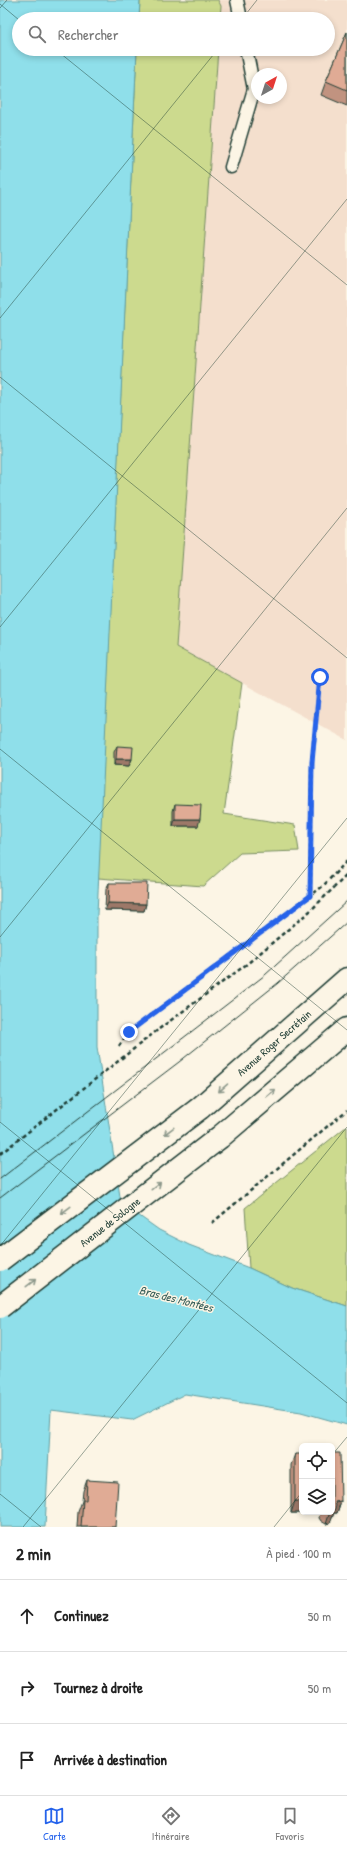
<!DOCTYPE html>
<html lang="fr">
<head>
<meta charset="utf-8">
<style>
	body { margin:0; font-family:"Patrick Hand",sans-serif; background:#f2f2f2; color:#222 }
	.controls { position:absolute; right:12px; bottom:12px; display:grid; overflow:hidden; border-radius:6px; box-shadow:0 2px 6px #0003 }
	.controls button { width:36px; height:36px; display:grid; place-items:center; padding:0; border:0; border-bottom:1px solid #e0e0e0; background:#fff; color:#222; font:20px sans-serif }
	.compass { position:absolute; left:251px; top:68px; width:36px; height:36px; border-radius:50%; background:#fff; box-shadow:0 2px 6px #0003; rotate:39deg }
	.stop { position:absolute; width:12px; height:12px; margin:-9px; border:3px solid #2563eb; border-radius:50%; background:#fff }
	.stop.end { background:#2563eb; border-color:#fff; box-shadow:0 1px 4px #0008 }
	.list { margin:0; padding:0; list-style:none }
	h2 { display:flex; justify-content:space-between; align-items:center; height:52px; margin:0; padding:0 16px; font-size:17px }
	h2 small { font-size:13px; font-weight:400; color:#767676 }
	.list li { display:grid; grid-template-columns:26px 1fr auto; gap:12px; align-items:center; box-sizing:border-box; height:72px; padding:0 16px; border-top:1px solid #e0e0e0 }
	.list b { display:block; font-size:15px; white-space:nowrap }
	.list em { font-size:13px; font-style:normal; color:#767676 }
	.icon { flex:none; width:22px; height:22px; fill:none; stroke:currentColor; stroke-width:2; stroke-linecap:round; stroke-linejoin:round }
	.map { position:relative; flex:none; width:347px; height:1527px; overflow:hidden }
	.search { position:absolute; background:#fff; box-shadow:0 2px 6px #0003; left:12px; right:12px; top:12px; height:44px; display:flex; align-items:center; gap:10px; box-sizing:border-box; padding:0 14px; border-radius:22px; color:#767676; font-size:15px }
	.sheet { height:268px; background:#fff }
	nav { display:flex; justify-content:space-around; align-items:center; box-sizing:border-box; height:56px; border-top:1px solid #e0e0e0; background:#fff; font-size:11px; color:#767676 }
	nav a { display:grid; justify-items:center; gap:2px }
	nav .on { color:#2563eb }
	.map>svg:first-child { display:block }
	.built { fill:#f4dfcd; fill-rule:evenodd }
	.green { fill:#ccda8e; stroke:#768c61 }
	.water { fill:#8fdfea; stroke:#629ea1 }
	.lines { fill:none; stroke-linecap:round; stroke-linejoin:round }
	.lane-casing { stroke:#1f3d34; stroke-width:15 }
	.primary-casing { stroke:#1f3d34; stroke-width:25 }
	.path { stroke:#1f3d34; stroke-width:2.5; stroke-dasharray:4 3; stroke-linecap:butt }
	.lane { stroke:#fcf5e5; stroke-width:12 }
	.primary { stroke:#fcf5e5; stroke-width:22 }
	.tram { stroke:#1f3d34; stroke-width:1 }
	.primary-bridge-casing { stroke:#1f3d34; stroke-width:25; stroke-linecap:butt }
	.path-bridge { stroke:#1f3d34; stroke-width:2.5; stroke-dasharray:4 3; stroke-linecap:butt }
	.primary-bridge { stroke:#fcf5e5; stroke-width:22 }
	.wall { fill:#c19380; stroke:#1f3d34 }
	.shaded-wall { fill:#9d7868; stroke:#1f3d34 }
	.building { fill:#e0ab95; stroke:#1f3d34 }
	.oneway { stroke:#8e998c }
	.route { stroke:#2563eb; stroke-width:5 }
	.ticks { fill:none; stroke:#1f3d34; stroke-width:1; stroke-opacity:0.45 }
	.labels { text-anchor:middle; stroke-width:3; stroke-linejoin:round; paint-order:stroke }
	.street-label { font-size:11px; fill:#1f3d34; stroke:#fcf5e5 }
	.water-label { font-size:12px; font-style:italic; fill:#355d58; stroke:#fcf5e5 }
</style>
</head>
<body>
<div class="map">
<svg width="347" height="1527" viewBox="0 0 347 1527">
	<rect width="100%" height="100%" fill="#fcf5e5"/>
	<filter id="ink" filterUnits="userSpaceOnUse"><feTurbulence type="fractalNoise" baseFrequency=".025" numOctaves="2"/><feDisplacementMap in="SourceGraphic" scale="8" xChannelSelector="R" yChannelSelector="G"/><feConvolveMatrix kernelMatrix="1 2 1 2 8 2 1 2 1" color-interpolation-filters="sRGB"/></filter>
	<g filter="url(#ink)">
		<!-- built -->
		<path class="built" d="M218 0H347V740L176 647 218 49H328V19H220L221 6ZM257 74H281V98H257Z"/>
		<!-- green -->
		<path class="green" d="M140 0H218L221 6 220 19H139Z
			M137 49H218L176 647 242 683 224 814 295 825 299 851 240 853 203 886 98 878Z
			M347 1126V1306L292 1288 249 1268 245 1208Z"/>
		<!-- water -->
		<path class="water" d="M0 0H140L139 19H19V49H137L97 914V1047L121 1203 159 1230 189 1245 249 1268 292 1288 347 1306V1425L301 1412 185 1394 132 1420 51 1410 45 1527H0Z"/>
		<g class="lines">
			<defs>
				<path id="lane" d="M237 0 241 19
					M231 167 254 89 246 49"/>
				<path id="primary" d="M200 1108 347 979
					M220 1137 347 1029"/>
			</defs>
			<!-- lane casing -->
			<use href="#lane" class="lane-casing"/>
			<!-- primary casing -->
			<use href="#primary" class="primary-casing"/>
			<!-- path -->
			<path class="path" d="M320 677 312 762 310 896 323 886 347 861
				M159 1029 247 964 310 911 347 875
				M119 1046 129 1032 310 896
				M212 1223 347 1110"/>
			<!-- lane -->
			<use href="#lane" class="lane"/>
			<!-- primary -->
			<use href="#primary" class="primary"/>
			<!-- tram -->
			<path class="tram" d="M0 1179 265 975 347 901
				M0 1198 179 1062 278 983 347 922"/>
			<defs>
				<path id="primary-bridge" d="M0 1260 200 1108
					M0 1307 220 1137"/>
			</defs>
			<!-- primary-bridge casing -->
			<use href="#primary-bridge" class="primary-bridge-casing"/>
			<!-- path-bridge -->
			<path class="path-bridge" d="M0 1154 159 1029"/>
			<!-- primary-bridge -->
			<use href="#primary-bridge" class="primary-bridge"/>
		</g>
		<!-- wall -->
		<path class="wall" d="M347 32V106L321 95 326 81Z
			M117 746 132 759 129 766 114 765V752Z
			M175 804 198 826H173V811Z
			M109 883 146 904 144 911 105 910 106 889Z
			M295 1454 302 1512H332L341 1501 337 1513H334L330 1523 326 1524 321 1521 319 1518 320 1513H291V1465Z
			M87 1480 115 1527H77L78 1512 82 1501 83 1491Z"/>
		<!-- shaded-wall -->
		<path class="shaded-wall" d="M116 759H132L129 766 114 765Z
			M175 819H200L198 826H173Z
			M108 903 146 904 144 911 105 910Z
			M295 1501H302V1512H321L320 1513H291Z
			M341 1501 337 1513H334L330 1523 326 1524 330 1512H332V1510L335 1502Z"/>
		<!-- building -->
		<path class="building" d="M347 32V90L326 81Z
			M117 746 133 747 132 759H116Z
			M175 804 201 805 200 819H175Z
			M109 883H147L146 904 108 903Z
			M332 1453H340L341 1501 335 1502 336 1506 334 1511 332 1512Z
			M295 1454H302V1501H295Z
			M87 1480 118 1482 115 1527H81L83 1500H86Z"/>
		<!-- one-way arrows -->
		<defs><path id="oneway-shaft" d="M-6 0H5M1.5-3L5.5 0L1.5 3" fill="none" stroke-width="1.6" stroke-linecap="round" stroke-linejoin="round"/></defs>
		<g class="oneway">
			<use href="#oneway-shaft" transform="translate(223 1088) rotate(139)"/>
			<use href="#oneway-shaft" transform="translate(271 1093) rotate(-40)"/>
			<use href="#oneway-shaft" transform="translate(169 1131) rotate(143)"/>
			<use href="#oneway-shaft" transform="translate(156 1186) rotate(-38)"/>
			<use href="#oneway-shaft" transform="translate(66 1210) rotate(143)"/>
			<use href="#oneway-shaft" transform="translate(31 1283) rotate(-38)"/>
		</g>
	</g>
	<g class="lines" filter="url(#ink)">
		<!-- route -->
		<path class="route" d="M129 1032 310 896 312 762 320 677"/>
	</g>
	<!-- ticks -->
	<path class="ticks" d="M0 4 19 20M0 8 7 0M242 19 257 0M55 49 347 285M0 318 218 49M0 377 347 658M0 627 347 199M0 749 347 1030M0 937 347 508M0 1122 347 1403M0 1246 347 818M332 1455 347 1437M0 1494 41 1527M23 1527 347 1127M274 1527 302 1492"/>
	<g class="labels">
		<!-- street labels -->
		<g class="street-label">
			<text transform="translate(274 1043) rotate(-41)" y="4">Avenue Roger Secrétain</text>
			<text transform="translate(110 1222) rotate(-38)" y="4">Avenue de Sologne</text>
		</g>
		<!-- water labels -->
		<g class="water-label">
			<text transform="translate(176 1299) rotate(14)" y="4">Bras des Montées</text>
		</g>
	</g>
</svg>
<div class="controls">
<button><svg class="icon" aria-label="locate" viewBox="0 0 24 24"><circle cx="12" cy="12" r="6"/><path d="M12 2v4M12 18v4M2 12h4M18 12h4"/></svg></button>
<button><svg class="icon" aria-label="layers" viewBox="0 0 24 24"><path d="M12 4l9 5-9 5-9-5zM3 14l9 5 9-5"/></svg></button>
</div>
<svg class="compass" viewBox="-18 -18 36 36"><path d="M0-13l5 13h-10z" fill="#e53935"/><path d="M0 13l5-13h-10z" fill="#767676"/></svg>
<div class="stop" style="left:320px;top:677px"></div>
<div class="stop end" style="left:129px;top:1032px"></div>
<div class="search"><svg class="icon" aria-label="search" viewBox="0 0 24 24"><circle cx="10" cy="10" r="6"/><path d="M15 15l6 6"/></svg>Rechercher</div>
</div>
<section class="sheet">
<h2>2 min<small>À pied · 100 m</small></h2>
<ul class="list">
<li><svg class="icon" aria-label="ahead" viewBox="0 0 24 24"><path d="M12 20V5M6 11l6-6 6 6"/></svg><div><b>Continuez</b></div><em>50 m</em></li>
<li><svg class="icon" aria-label="right" viewBox="0 0 24 24"><path d="M7 20v-9h11M14 6l5 5-5 5"/></svg><div><b>Tournez à droite</b></div><em>50 m</em></li>
<li><svg class="icon" aria-label="arrive" viewBox="0 0 24 24"><path d="M6 21V4h12l-3 4 3 4H6"/></svg><div><b>Arrivée à destination</b></div></li>
</ul>
</section>
<nav>
<a class="on"><svg class="icon" aria-label="map" viewBox="0 0 24 24"><path d="M3 6l6-2 6 2 6-2v14l-6 2-6-2-6 2zM9 4v14M15 6v14"/></svg>Carte</a>
<a><svg class="icon" aria-label="directions" viewBox="0 0 24 24"><path d="M12 3l9 9-9 9-9-9zM9 14v-3h6M13 9l2 2-2 2"/></svg>Itinéraire</a>
<a><svg class="icon" aria-label="saved" viewBox="0 0 24 24"><path d="M7 4h10v16l-5-4-5 4z"/></svg>Favoris</a>
</nav>
</body>
</html>
